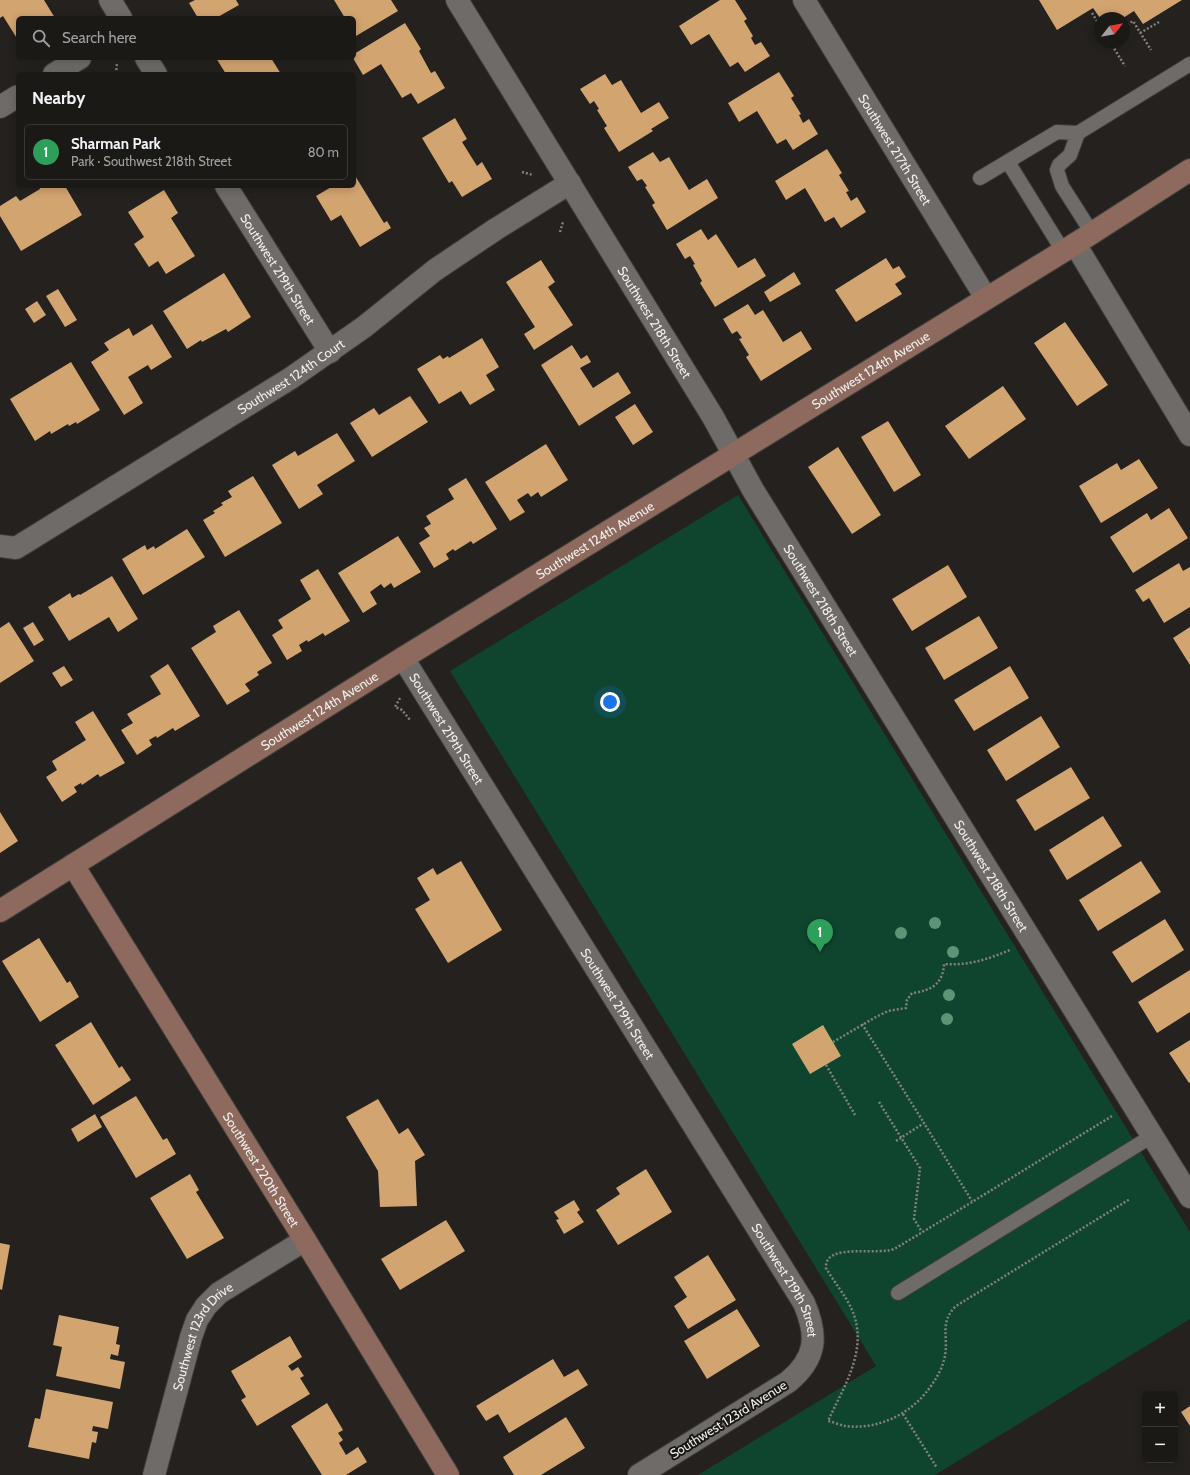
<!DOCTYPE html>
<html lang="en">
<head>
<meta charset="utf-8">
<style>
	body { margin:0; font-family:Cabin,sans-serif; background:#24221f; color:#f1f3f6 }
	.controls { position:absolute; right:12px; bottom:12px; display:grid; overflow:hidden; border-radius:6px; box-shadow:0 2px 10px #0003 }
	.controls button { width:36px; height:36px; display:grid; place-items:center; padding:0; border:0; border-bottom:1px solid #393835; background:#1b1916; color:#f1f3f6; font:20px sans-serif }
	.compass { position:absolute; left:1094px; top:12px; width:36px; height:36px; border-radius:50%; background:#1b1916; box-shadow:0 2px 10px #0003; rotate:59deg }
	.you { position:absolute; left:610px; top:702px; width:14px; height:14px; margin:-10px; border:3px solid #fff; border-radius:50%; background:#1a73e8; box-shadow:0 0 0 6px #1a73e833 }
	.badge { display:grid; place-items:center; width:26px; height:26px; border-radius:50%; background:#0b8043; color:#fff; font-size:13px; font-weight:700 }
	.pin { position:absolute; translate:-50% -33px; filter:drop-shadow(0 1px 2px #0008) }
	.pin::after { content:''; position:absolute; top:21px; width:14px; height:12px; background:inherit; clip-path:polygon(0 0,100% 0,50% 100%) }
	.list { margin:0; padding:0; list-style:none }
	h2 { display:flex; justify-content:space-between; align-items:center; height:52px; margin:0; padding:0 16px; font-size:17px }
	h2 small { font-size:13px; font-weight:400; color:#a0a0a1 }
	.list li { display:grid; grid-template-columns:26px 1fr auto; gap:12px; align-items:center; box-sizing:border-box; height:56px; margin:0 8px 8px; padding:0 8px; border:1px solid #393835; border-radius:6px }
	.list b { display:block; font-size:15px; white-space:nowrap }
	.list p { margin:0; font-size:13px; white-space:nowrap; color:#a0a0a1 }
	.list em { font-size:13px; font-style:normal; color:#a0a0a1 }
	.icon { flex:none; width:22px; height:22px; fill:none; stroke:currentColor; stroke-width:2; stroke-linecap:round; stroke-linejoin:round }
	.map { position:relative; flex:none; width:1190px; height:1475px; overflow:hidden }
	.search { position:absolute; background:#1b1916; box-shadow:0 2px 10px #0003; left:16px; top:16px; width:340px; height:44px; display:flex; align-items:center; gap:10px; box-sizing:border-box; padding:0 14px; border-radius:6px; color:#a0a0a1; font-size:15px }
	.panel { position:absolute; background:#1b1916; box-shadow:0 2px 10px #0003; left:16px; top:72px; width:340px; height:116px; border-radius:6px }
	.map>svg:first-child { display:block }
	.green { fill:#0f452f }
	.building { fill:#d2a470 }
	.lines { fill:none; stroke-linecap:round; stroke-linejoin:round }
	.lane-casing { stroke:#3f3d3a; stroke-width:16 }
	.street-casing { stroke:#3f3d3a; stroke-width:24 }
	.secondary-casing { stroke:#3f3d3a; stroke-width:24 }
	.path { stroke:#83817e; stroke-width:2.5; stroke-dasharray:2 2; stroke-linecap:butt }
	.lane { stroke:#6f6b68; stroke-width:14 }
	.street { stroke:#6f6b68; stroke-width:22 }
	.secondary { stroke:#8d6a5d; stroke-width:22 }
	.tree { fill:#5d9376 }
	.labels { text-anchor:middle; stroke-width:4; stroke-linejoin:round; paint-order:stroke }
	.street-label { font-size:13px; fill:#f1efed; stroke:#1a1815 }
</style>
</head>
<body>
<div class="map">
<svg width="1190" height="1475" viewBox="0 0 1190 1475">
	<rect width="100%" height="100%" fill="#24211e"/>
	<!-- green -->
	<path class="green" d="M738 495 1190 1232V1319L935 1475H698L876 1366 450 671Z"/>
	<!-- building -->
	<path class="building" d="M0 0H44L55 18H18V40L3 16 0 18Z
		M195 0H236L239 5 216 18H198L189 3Z
		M334 0H391L398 11 356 36 354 33V18H345Z
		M720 0H735L747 19 744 21 753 36 751 38 755 45 761 42 770 56 745 72 738 62 730 67 709 34 691 45 679 26Z
		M1039 0H1182L1143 24 1134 11 1123 18H1100L1093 8 1057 30Z
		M405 23 421 49 419 51 431 73 435 71 445 88 418 104 411 93 402 98 381 64 363 75 353 58H354V54Z
		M216 58H271L281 74H226Z
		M779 72 794 96 791 98 801 114 799 115 803 123 809 119 818 134 793 150 786 139 777 144 757 111 739 122 728 103Z
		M605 74 612 85 621 80 641 113 659 102 669 118 651 129 653 131 619 152 604 128 607 126 597 110 599 109 594 101 590 104 580 89Z
		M455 118 467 139 462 142 477 166 482 162 492 179 462 197 452 181 449 183 422 138Z
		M827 149 842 173 839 175 849 191 846 192 851 201 857 197 866 212 841 228 834 217 825 222 805 188 786 200 775 181Z
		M653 152 660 162 669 157 689 190 707 179 718 198 667 230 652 205 655 203 645 187 647 186 642 179 637 181 628 167Z
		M354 174 384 223 387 221 391 228 360 247 341 215 331 221 316 196 333 186H354Z
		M39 186H65L82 215 21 251 0 216V206L16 196 20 201 40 189Z
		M164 190 178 213 171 218 195 256 166 274 158 261 149 267 134 244 144 237 128 212Z
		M701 229 708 240 716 234 738 268 755 258 766 276 715 307 700 283 702 281 693 265 695 264 690 256 685 259 676 244Z
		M886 258 893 269 899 266 906 277 895 284 902 294 856 322 835 290Z
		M541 260 555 282 548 287 573 325 534 350 524 334 535 327 506 282Z
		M794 272 801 284 770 302 764 292Z
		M224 273 251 317 228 332 226 329 202 342 201 340 187 349 163 311Z
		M58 289 77 320 65 327 46 296Z
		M37 301 46 315 34 323 25 309Z
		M748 304 755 315 763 310 783 342 801 331 812 349 761 381 746 357 749 355 739 339 742 338 737 331 732 334 723 319Z
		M1065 322 1108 385 1077 406 1034 343Z
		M152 324 172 357 151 370 148 365 128 377 143 403 124 415 91 362 109 350 104 343 129 328 133 336Z
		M482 338 499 367 486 375 495 390 470 405 461 391 439 404 417 369 440 355 443 359 448 356 449 358Z
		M572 345 581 359 587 355 591 362 580 368 593 388 618 372 631 393 579 426 541 365Z
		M71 362 100 410 77 424 76 422 69 426 68 424 51 434 50 431 35 441 10 399Z
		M1003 386 1026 419 969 459 945 426Z
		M410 396 428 422 372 457 350 423 374 408 379 415Z
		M635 404 653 432 633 445 615 417Z
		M888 421 921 475 894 492 861 437Z
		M337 433 355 461 317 485 323 494 299 509 272 465 295 451 298 456Z
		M546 444 568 480 541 497 538 492 531 497 528 493 517 500 525 512 510 521 485 482Z
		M838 447 881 515 852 534 808 467Z
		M1139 459 1158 488 1101 523 1079 486 1117 463 1121 470Z
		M253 476 282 523 225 557 203 520 215 513 213 511 223 505 221 503 232 497 228 491Z
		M466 478 497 529 473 544 471 541 455 551 453 549 446 554 449 559 434 568 419 543 430 536 424 528 431 524 426 516 454 499 448 489Z
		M1169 508 1188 538 1133 573 1110 537 1147 513 1151 520Z
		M187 529 205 557 143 595 122 559 145 545 147 550 154 546 155 549Z
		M398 536 421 572 394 588 391 583 384 588 381 584 370 592 377 604 363 613 338 573Z
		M1179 563 1183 571 1190 567V607L1164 623 1149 598 1143 602 1135 590Z
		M948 565 967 597 912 631 892 599Z
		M318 569 350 621 325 636 323 633 308 642 307 640 299 645 302 651 287 660 272 635 283 628 278 620 311 599 300 580Z
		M112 576 138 619 118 632 109 617 69 641 48 607 70 593 72 598 79 594 80 595Z
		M239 610 272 663 257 672 259 675 245 684 250 691 227 705 191 648 216 632 213 626Z
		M979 616 998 648 944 680 925 648Z
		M9 622 34 661 0 683V628Z
		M33 622 44 640 34 646 23 628Z
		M1190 627V665L1173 638Z
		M168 664 200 716 175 731 173 728 157 738 156 736 149 740 152 745 137 755 121 730 133 723 127 714 161 694 150 676Z
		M64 666 73 680 61 687 52 673Z
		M1010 666 1029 698 974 731 954 700Z
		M93 711 125 763 100 777 98 774 82 785 81 783 74 787 77 792 62 802 46 777 57 770 52 761 86 740 75 722Z
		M1041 716 1060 747 1006 781 987 750Z
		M1071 767 1090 798 1035 831 1016 800Z
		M0 812 18 841 0 853Z
		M1103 816 1122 846 1067 880 1049 850Z
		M461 861 502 930 448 963 415 909 430 900 417 878 433 868 437 875Z
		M1141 861 1161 892 1098 931 1079 900Z
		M1165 919 1184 950 1132 983 1112 952Z
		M39 938 67 983 70 981 79 997 40 1022 2 961Z
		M1190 970V1012L1157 1033 1138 1002Z
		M91 1022 119 1068 122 1066 131 1080 93 1105 55 1045Z
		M823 1025 841 1056 810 1074 792 1044Z
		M1190 1040V1082L1189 1083 1169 1053Z
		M136 1096 163 1140 167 1138 176 1154 136 1178 100 1117Z
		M378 1099 399 1134 408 1128 425 1155 415 1161 417 1206 380 1207 378 1171 346 1117Z
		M95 1114 102 1127 78 1142 71 1129Z
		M646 1169 672 1212 618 1245 596 1210 620 1194 616 1188Z
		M190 1174 199 1190 196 1192 224 1238 187 1259 150 1198Z
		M574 1200 580 1210 577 1212 584 1222 564 1234 556 1220 559 1219 554 1212Z
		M446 1220 465 1251 400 1290 381 1259Z
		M0 1243 10 1245 2 1290 0 1289Z
		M708 1255 736 1300 688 1329 674 1306 687 1297 674 1277Z
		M737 1309 760 1346 707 1379 684 1341Z
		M59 1315 119 1327 116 1344 120 1345 118 1356 111 1354 110 1359 125 1362 120 1389 56 1376 62 1347 53 1345Z
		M290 1336 302 1357 288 1366 292 1371 298 1367 304 1376 300 1378 310 1394 257 1426 241 1400 246 1397 231 1371Z
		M553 1359 564 1377 578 1369 588 1385 509 1433 498 1414 486 1421 476 1406Z
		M46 1389 113 1402 108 1429 93 1426 92 1431 98 1432 96 1443 92 1442 89 1459 28 1447 35 1418 40 1419Z
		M327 1403 343 1430 338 1433 343 1440 339 1443 346 1455 358 1447 367 1462 346 1475H322L291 1426Z
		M1190 1406V1426L1181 1412Z
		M566 1417 585 1448 541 1475H514L503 1457Z"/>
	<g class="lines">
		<defs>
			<path id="lane" d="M1078 133 1070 155 1059 165 1057 170 1062 186 1092 233
				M1008 162 1063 251
				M980 178 1057 132 1078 133 1190 64
				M898 1293 1152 1136"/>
			<g id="street">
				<path d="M110 0 121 18"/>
				<path id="s1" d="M457 0 713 417 753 490 1190 1197"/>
				<path id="s2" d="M804 0 986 298"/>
				<path d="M146 58 156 74"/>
				<path d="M54 74 80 58"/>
				<path d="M0 107 18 96"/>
				<path id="s3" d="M226 186 330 352"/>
				<path d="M1075 244 1190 435"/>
				<path id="s4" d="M0 546 16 548 291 378 364 327 435 270 496 229 570 183"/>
				<path id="s5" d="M403 658 804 1303C818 1336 817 1358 788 1382L639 1475"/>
				<path id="s6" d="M154 1475 191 1337 197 1320 206 1306 219 1293 305 1240"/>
			</g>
			<g id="secondary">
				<path id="s7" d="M73 865 305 1240 448 1475"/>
				<path id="s8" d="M0 911 403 658 1075 244 1190 170"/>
			</g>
		</defs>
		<!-- lane casing -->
		<use href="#lane" class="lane-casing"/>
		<!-- street casing -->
		<use href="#street" class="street-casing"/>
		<!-- secondary casing -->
		<use href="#secondary" class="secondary-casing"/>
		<!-- path -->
		<path class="path" d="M1092 13 1100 26
			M80 17 83 18
			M1124 27 1133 21 1151 50
			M1140 33 1159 22
			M1110 42 1125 66
			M116 74 117 63
			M522 172 533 175
			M560 232 563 222
			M400 698 395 707 402 710 410 720
			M862 1024 924 1123
			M833 1042 876 1017 888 1011 906 1008 907 1000 912 993C931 991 943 984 944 964 967 966 989 959 1010 950
			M826 1065 855 1115
			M879 1102 920 1168 914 1219 922 1232
			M1112 1116C1040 1160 968 1205 896 1248 882 1257 824 1241 826 1268 834 1282 846 1296 852 1310 869 1349 844 1386 828 1421 833 1422 840 1425 845 1426 877 1430 909 1415 928 1390 935 1381 941 1371 944 1360 950 1339 938 1323 956 1306L1130 1199
			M896 1141 924 1123 972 1201
			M903 1414 937 1468"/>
		<!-- lane -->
		<use href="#lane" class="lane"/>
		<!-- street -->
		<use href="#street" class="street"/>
		<!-- secondary -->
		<use href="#secondary" class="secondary"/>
	</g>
	<!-- trees -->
	<g class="tree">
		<circle cx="935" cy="923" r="6"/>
		<circle cx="901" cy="933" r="6"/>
		<circle cx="953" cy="952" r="6"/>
		<circle cx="949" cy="995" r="6"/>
		<circle cx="947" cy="1019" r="6"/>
	</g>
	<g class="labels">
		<!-- street labels -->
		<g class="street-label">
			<text dy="5" stroke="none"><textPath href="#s2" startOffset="175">Southwest 217th Street</textPath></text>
			<text dy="5" stroke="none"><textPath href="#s3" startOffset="98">Southwest 219th Street</textPath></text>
			<text dy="5" stroke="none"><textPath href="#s1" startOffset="378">Southwest 218th Street</textPath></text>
			<text dy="5" stroke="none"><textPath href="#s8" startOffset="1025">Southwest 124th Avenue</textPath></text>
			<text dy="5" stroke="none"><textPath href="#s4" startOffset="340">Southwest 124th Court</textPath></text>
			<text dy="5" stroke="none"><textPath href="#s8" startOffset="701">Southwest 124th Avenue</textPath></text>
			<text dy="5" stroke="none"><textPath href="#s1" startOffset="702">Southwest 218th Street</textPath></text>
			<text dy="5" stroke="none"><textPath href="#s8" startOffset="377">Southwest 124th Avenue</textPath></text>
			<text dy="5" stroke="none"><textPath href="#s5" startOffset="83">Southwest 219th Street</textPath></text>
			<text dy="5" stroke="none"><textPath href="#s1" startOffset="1026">Southwest 218th Street</textPath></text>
			<text dy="5" stroke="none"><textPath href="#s5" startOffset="407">Southwest 219th Street</textPath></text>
			<text dy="5" stroke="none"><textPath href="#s7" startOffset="358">Southwest 220th Street</textPath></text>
			<text dy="5" stroke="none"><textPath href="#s5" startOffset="731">Southwest 219th Street</textPath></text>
			<text dy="5" stroke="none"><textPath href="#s6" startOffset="149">Southwest 123rd Drive</textPath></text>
			<text transform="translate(728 1419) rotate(-32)" y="5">Southwest 123rd Avenue</text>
		</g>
	</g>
</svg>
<div class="controls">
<button>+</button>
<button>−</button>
</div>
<svg class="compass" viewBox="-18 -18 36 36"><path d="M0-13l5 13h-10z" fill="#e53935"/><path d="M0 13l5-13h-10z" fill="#a0a0a1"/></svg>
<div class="you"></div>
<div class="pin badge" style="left:820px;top:952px;background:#2e9e5b">1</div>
<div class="search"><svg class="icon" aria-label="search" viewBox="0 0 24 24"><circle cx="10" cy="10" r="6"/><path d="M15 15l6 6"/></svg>Search here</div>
<section class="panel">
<h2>Nearby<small></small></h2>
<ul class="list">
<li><span class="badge" style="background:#2e9e5b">1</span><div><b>Sharman Park</b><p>Park · Southwest 218th Street</p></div><em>80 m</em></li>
</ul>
</section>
</div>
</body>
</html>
